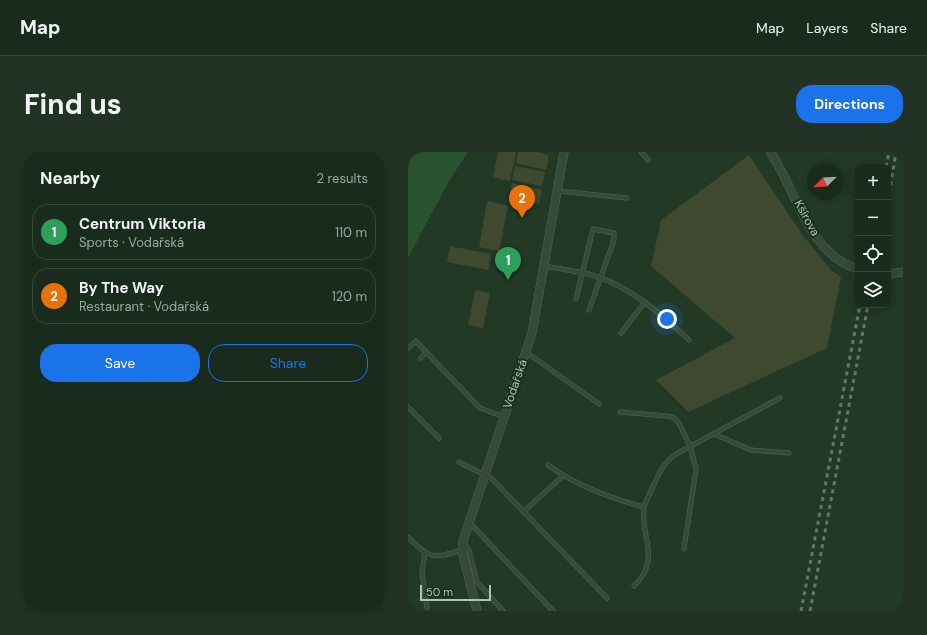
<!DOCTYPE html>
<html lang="en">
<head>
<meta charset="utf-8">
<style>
	body { margin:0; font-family:"DM Sans",sans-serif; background:#223325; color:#f1f3f6 }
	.controls { position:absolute; right:12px; top:12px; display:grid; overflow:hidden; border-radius:8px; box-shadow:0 2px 10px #0003 }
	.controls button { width:36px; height:36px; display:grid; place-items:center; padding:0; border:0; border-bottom:1px solid #37473b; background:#192b1c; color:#f1f3f6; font:20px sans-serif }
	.compass { position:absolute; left:399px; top:12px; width:36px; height:36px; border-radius:50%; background:#192b1c; box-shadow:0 2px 10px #0003; rotate:246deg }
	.scale { position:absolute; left:12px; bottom:10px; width:71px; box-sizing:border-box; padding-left:4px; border:2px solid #afc6b4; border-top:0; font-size:11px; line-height:14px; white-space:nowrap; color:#afc6b4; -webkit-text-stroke:3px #1a2e1d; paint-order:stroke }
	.you { position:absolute; left:259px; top:167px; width:14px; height:14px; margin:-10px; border:3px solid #fff; border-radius:50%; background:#1a73e8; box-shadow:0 0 0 6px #1a73e833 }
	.badge { display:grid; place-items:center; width:26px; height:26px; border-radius:50%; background:#1a73e8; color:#fff; font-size:13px; font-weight:700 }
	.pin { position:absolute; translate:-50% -33px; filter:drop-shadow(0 1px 2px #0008) }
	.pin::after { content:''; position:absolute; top:21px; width:14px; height:12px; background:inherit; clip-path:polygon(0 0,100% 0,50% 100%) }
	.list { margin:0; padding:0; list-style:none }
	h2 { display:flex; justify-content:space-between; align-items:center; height:52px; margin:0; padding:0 16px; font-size:17px }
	h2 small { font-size:13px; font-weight:400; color:#9fa7a3 }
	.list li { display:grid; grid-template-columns:26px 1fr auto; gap:12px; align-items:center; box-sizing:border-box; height:56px; margin:0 8px 8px; padding:0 8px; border:1px solid #37473b; border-radius:16px }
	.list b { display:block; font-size:15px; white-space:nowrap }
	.list p { margin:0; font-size:13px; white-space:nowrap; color:#9fa7a3 }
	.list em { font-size:13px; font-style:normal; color:#9fa7a3 }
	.actions { display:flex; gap:8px; padding:12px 16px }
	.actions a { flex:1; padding:9px 0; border:1px solid #1a73e8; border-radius:16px; text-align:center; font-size:14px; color:#1a73e8 }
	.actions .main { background:#1a73e8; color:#fff }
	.icon { flex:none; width:22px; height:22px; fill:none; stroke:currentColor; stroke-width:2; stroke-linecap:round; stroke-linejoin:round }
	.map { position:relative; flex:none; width:495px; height:459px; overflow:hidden; border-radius:16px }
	header { display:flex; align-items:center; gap:24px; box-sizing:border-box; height:56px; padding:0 20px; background:#192b1c; border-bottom:1px solid #37473b }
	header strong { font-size:19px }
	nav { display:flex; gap:22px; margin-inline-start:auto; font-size:14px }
	.intro { display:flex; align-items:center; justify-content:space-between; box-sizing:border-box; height:96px; padding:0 24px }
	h1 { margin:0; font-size:28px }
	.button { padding:10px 18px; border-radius:16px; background:#1a73e8; color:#fff; font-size:14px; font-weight:700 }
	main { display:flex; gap:24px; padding:0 24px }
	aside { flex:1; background:#192b1c; border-radius:16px; box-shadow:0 2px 10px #0003 }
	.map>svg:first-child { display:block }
	.green { fill:#3e492f }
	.water { fill:#29522f }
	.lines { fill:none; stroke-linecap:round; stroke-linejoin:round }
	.service-casing { stroke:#526756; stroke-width:5 }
	.minor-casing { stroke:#526756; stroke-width:9 }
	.service { stroke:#354a38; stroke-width:4 }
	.minor { stroke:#354a38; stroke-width:8 }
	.rail { stroke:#5f7a64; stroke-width:3; stroke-dasharray:4 4; stroke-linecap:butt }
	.labels { text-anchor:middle; stroke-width:4; stroke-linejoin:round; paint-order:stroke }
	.street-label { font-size:12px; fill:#afc6b4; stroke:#1a2e1d }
</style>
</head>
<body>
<header>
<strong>Map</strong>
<nav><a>Map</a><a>Layers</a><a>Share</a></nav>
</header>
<div class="intro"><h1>Find us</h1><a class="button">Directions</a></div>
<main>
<aside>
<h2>Nearby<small>2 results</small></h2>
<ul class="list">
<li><span class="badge" style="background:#2e9e5b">1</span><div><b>Centrum Viktoria</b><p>Sports · Vodařská</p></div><em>110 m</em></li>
<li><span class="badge" style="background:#e8710a">2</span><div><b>By The Way</b><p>Restaurant · Vodařská</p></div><em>120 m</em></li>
</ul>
<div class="actions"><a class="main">Save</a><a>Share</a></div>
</aside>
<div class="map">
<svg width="495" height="459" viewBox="0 0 495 459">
	<rect width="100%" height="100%" fill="#213925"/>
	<!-- green -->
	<path class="green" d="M90 0H108L102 29 85 25Z
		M110 0H129L141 3 138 18 108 11Z
		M341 3 394 82 424 119 433 125 419 196 280 260 248 228 327 186 243 114 253 68Z
		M107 14 137 20 134 34 104 28Z
		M104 31 134 38 131 52 101 46Z
		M79 49 100 54 91 99 71 95Z
		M42 94 83 102 80 118 39 110Z
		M67 138 82 141 75 176 60 173Z"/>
	<!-- water -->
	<path class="water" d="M8 0H60L41 29 0 106V9Z"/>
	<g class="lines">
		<defs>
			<path id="service" d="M233 0 240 8
				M149 39 219 46
				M136 114C152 117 169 119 184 123 222 134 253 162 281 188
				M168 147 185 77 206 81V88L181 158
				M213 181 237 150
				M0 196 8 189 18 200
				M118 200 191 252
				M13 206 18 200 72 256 96 265
				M0 255 31 286
				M212 260 259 264 265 265 271 271 282 294 288 317 276 397
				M306 282 343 298 381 301
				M51 310 83 326 199 446
				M140 313C169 334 201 346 236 355
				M116 359 155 324
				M62 371 145 459
				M0 385C21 407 25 407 54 398
				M55 391 61 398 69 430 95 459
				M17 401 14 421 19 456
				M226 434C254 407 232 385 236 356 237 350 241 344 243 339 250 324 254 312 268 302L372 246"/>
			<path id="minor" d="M362 0C389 38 399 102 450 117
				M480 122 495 120
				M69 459 55 403V389L124 181 156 0"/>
		</defs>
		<!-- service casing -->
		<use href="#service" class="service-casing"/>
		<!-- minor casing -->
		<use href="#minor" class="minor-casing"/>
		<!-- service -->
		<use href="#service" class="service"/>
		<!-- minor -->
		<use href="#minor" class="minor"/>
		<!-- rail -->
		<path class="rail" d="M478 15 481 0
			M480 49 488 0
			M393 459 452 153
			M402 459 460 153"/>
	</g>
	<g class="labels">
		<!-- street labels -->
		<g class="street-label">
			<text transform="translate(399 66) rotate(61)" y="4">Kšírova</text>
			<text transform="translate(107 232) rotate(-71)" y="4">Vodařská</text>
		</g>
	</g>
</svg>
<div class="controls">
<button>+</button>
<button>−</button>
<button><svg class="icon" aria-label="locate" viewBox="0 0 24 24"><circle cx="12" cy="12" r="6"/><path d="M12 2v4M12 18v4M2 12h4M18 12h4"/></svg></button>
<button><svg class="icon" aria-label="layers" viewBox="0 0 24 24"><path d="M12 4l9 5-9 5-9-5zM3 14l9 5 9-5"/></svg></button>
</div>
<svg class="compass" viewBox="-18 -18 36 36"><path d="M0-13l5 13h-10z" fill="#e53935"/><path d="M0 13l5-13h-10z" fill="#9fa7a3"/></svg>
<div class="scale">50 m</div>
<div class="you"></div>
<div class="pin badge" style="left:100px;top:128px;background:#2e9e5b">1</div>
<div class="pin badge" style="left:114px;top:66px;background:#e8710a">2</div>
</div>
</main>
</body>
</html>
